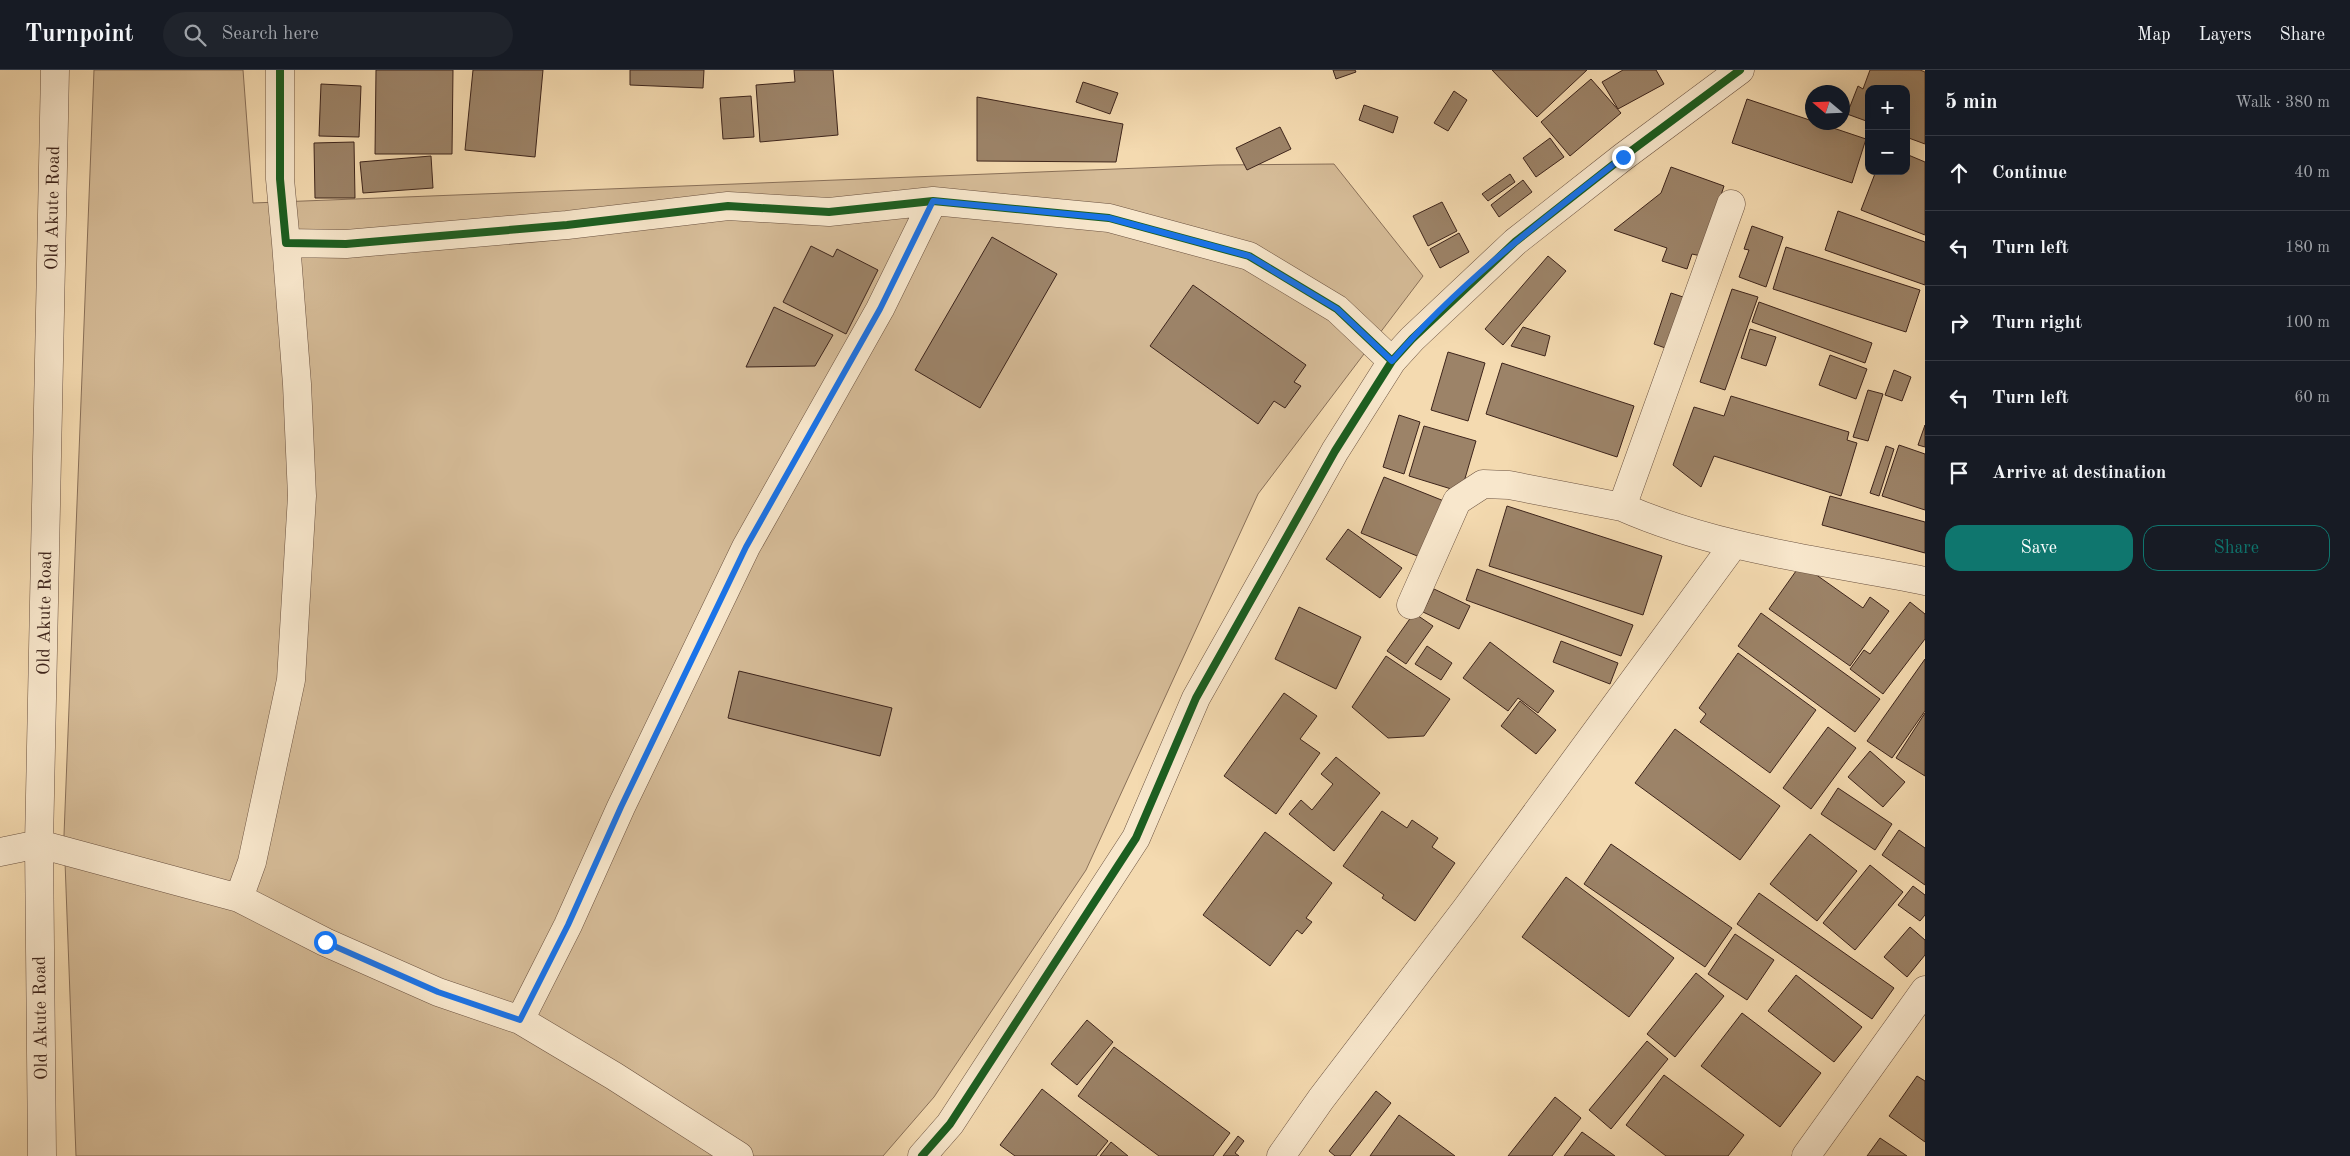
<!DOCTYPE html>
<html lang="en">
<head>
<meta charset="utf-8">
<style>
	body { margin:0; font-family:"Old Standard TT",serif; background:#20242c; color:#f1f3f6 }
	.controls { position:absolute; right:15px; top:15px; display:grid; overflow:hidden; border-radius:10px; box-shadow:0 5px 20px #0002 }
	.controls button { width:45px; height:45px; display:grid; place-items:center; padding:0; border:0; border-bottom:1px solid #363941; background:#171b24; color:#f1f3f6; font:25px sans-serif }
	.compass { position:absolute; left:1805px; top:15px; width:45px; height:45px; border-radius:50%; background:#171b24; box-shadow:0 5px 20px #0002; rotate:289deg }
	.stop { position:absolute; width:15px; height:15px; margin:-11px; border:4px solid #1a73e8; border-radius:50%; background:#fff }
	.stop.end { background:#1a73e8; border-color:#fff; box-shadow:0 1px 5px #0008 }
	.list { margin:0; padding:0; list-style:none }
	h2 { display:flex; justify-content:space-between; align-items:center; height:65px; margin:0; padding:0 20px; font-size:21px }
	h2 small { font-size:16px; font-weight:400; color:#9ea1a6 }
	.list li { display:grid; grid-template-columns:32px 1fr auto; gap:15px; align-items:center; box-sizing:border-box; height:75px; padding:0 20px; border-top:1px solid #363941 }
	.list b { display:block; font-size:19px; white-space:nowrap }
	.list em { font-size:16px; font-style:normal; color:#9ea1a6 }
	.actions { display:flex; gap:10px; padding:15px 20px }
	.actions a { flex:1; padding:11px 0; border:1px solid #0f766e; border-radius:15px; text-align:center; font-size:18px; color:#0f766e }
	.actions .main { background:#0f766e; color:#fff }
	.icon { flex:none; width:28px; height:28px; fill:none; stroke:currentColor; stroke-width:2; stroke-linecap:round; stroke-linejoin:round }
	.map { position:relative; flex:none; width:1925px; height:1086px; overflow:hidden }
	header { display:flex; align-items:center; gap:30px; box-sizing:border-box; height:70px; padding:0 25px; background:#171b24; border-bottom:1px solid #363941 }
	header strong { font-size:24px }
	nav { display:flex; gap:28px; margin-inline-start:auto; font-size:18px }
	.search { width:350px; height:45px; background:#20242c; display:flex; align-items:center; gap:12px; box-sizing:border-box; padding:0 18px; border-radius:28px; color:#9ea1a6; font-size:19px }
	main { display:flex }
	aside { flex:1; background:#171b24 }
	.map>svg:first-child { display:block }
	.green { fill:#d5bb97; stroke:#897059 }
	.building { fill:#9c8368; stroke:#3d241b }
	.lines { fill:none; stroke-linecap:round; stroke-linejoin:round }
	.minor-casing { stroke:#6b5240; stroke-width:29 }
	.minor { stroke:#f8e7cc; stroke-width:28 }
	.cycleway-casing { stroke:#f8e7cc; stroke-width:11 }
	.cycleway { stroke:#1b5e20; stroke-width:8 }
	.route { stroke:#1a73e8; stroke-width:6 }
	.labels { text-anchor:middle; stroke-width:5; stroke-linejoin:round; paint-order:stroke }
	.street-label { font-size:18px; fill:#3d241b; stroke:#f8e7cc }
</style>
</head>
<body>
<header>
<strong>Turnpoint</strong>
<div class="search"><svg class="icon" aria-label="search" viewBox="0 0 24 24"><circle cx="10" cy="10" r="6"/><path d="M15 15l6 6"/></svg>Search here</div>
<nav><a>Map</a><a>Layers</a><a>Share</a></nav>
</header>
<main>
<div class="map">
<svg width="1925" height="1086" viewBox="0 0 1925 1086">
	<rect width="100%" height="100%" fill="#f4dab0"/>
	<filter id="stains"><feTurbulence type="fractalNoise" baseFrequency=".004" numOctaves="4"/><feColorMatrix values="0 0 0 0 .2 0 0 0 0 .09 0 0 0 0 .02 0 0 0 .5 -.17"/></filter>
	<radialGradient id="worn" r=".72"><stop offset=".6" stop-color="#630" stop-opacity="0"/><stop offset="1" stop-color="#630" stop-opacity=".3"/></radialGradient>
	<!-- green -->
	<path class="green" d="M94 0H243L253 133 1217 95 1334 94 1423 206 1258 424 1086 800 934 1027 883 1086H76L64 765Z"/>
	<!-- building -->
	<path class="building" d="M376 0H453L452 84H375Z
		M473 0H543L535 87 465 80Z
		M630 0H704L703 18 630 15Z
		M794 0H833L838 65 760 72 756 15 795 12Z
		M1333 0H1355L1356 2 1336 9Z
		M1492 0H1587L1537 47Z
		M1623 0H1656L1664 14 1618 39 1602 12Z
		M1870 0H1920L1925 2V74L1906 67V19H1869V52L1847 44 1858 16 1863 19Z
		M1591 9 1621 43 1570 86 1541 52Z
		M1083 12 1118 23 1110 44 1076 32Z
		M321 14 361 16 359 67 319 66Z
		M1454 21 1467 30 1448 61 1434 53Z
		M751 26 754 67 723 69 720 28Z
		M977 27 1123 54 1116 92 977 91Z
		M1747 29 1866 69 1852 113 1732 73Z
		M1364 35 1398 47 1393 63 1359 50Z
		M1280 57 1291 79 1247 100 1236 78Z
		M1550 68 1564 87 1536 107 1523 88Z
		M354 72 355 128H315L314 73Z
		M1906 84 1925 92V165L1861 140 1876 101H1906Z
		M431 86 433 118 363 123 360 92Z
		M1671 97 1724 116 1701 186 1692 184 1687 199 1662 191 1667 178 1614 160 1661 123Z
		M1510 104 1515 112 1488 131 1482 124Z
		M1523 110 1532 122 1499 147 1491 135Z
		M1442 132 1457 161 1428 176 1413 146Z
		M1838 141 1925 172V215L1825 180Z
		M1752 156 1783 167 1766 217 1739 207 1749 180 1744 179Z
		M1459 163 1469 182 1440 198 1430 179Z
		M992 167 1057 204 980 338 915 300Z
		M811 176 833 187 837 179 878 200 846 264 783 232Z
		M1786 177 1920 220 1906 262 1773 219Z
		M1548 186 1566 201 1503 275 1485 259Z
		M1193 215 1306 295 1294 312 1301 316 1285 338 1274 331 1258 354 1150 276Z
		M1732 219 1758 227 1725 320 1700 312Z
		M1671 223 1689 229 1671 280 1654 274Z
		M1759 232 1872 273 1865 293 1752 252Z
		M774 237 833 265 815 296 746 297Z
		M1523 257 1550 266 1545 286 1511 276Z
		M1750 259 1776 267 1766 296 1741 288Z
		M1448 282 1485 293 1468 351 1431 340Z
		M1830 285 1867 299 1856 329 1819 315Z
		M1502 293 1634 336 1617 387 1486 344Z
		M1894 300 1911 307 1902 331 1885 325Z
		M1868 320 1883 324 1868 371 1853 367Z
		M1731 326 1849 362 1847 370 1857 373 1841 426 1714 386 1701 417 1673 395 1694 337 1724 346Z
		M1399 345 1420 352 1404 404 1383 397Z
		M1925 355V377L1918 375Z
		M1424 356 1476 371 1461 422 1409 406Z
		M1899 375 1925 384V440L1882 426Z
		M1886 376 1894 379 1879 426 1870 423Z
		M1384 407 1449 433 1427 490 1361 463Z
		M1830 426 1925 452V483L1822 455Z
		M1507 436 1662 486 1643 545 1489 496Z
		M1348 459 1402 498 1380 528 1326 489Z
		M1801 494 1863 538 1870 527 1889 541 1850 596 1769 539Z
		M1477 499 1633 555 1621 586 1466 530Z
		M1434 519 1470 536 1459 559 1423 542Z
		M1910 532 1925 544V569L1883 624 1850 599 1864 580 1870 584Z
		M1299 537 1361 567 1336 619 1275 589Z
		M1414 543 1433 556 1406 594 1387 581Z
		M1761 543 1880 629 1855 662 1738 576Z
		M1561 571 1618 593 1610 614 1553 592Z
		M1490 572 1554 621 1538 643 1518 628 1508 641 1463 608Z
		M1427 576 1452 593 1441 610 1415 594Z
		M1738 583 1816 640 1770 703 1700 652 1706 644 1699 638Z
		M1386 586 1450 629 1424 666 1388 668 1352 637Z
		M1925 589V641L1892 688 1867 671Z
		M739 601 892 638 880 686 728 648Z
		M1284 623 1317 646 1300 669 1320 683 1276 744 1224 706Z
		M1520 631 1556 660 1536 684 1501 656Z
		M1925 643V706L1896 688Z
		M1828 657 1856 678 1811 739 1783 718Z
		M1675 659 1780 736 1740 790 1635 713Z
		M1870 681 1905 712 1883 737 1848 707Z
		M1336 687 1380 723 1334 781 1289 744 1301 730 1312 740 1333 714 1321 704Z
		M1838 718 1892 754 1875 780 1821 744Z
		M1382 741 1407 758 1412 750 1438 768 1432 777 1455 793 1415 851 1382 828 1384 825 1343 796Z
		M1899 760 1925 778V815L1882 785Z
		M1265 762 1332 813 1306 848 1312 852 1302 864 1297 860 1270 896 1203 845Z
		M1810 764 1857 801 1817 851 1770 814Z
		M1611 774 1732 858 1705 897 1584 814Z
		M1870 795 1903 822 1855 880 1823 853Z
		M1566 807 1674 888 1629 947 1522 867Z
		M1913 816 1925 825V845L1920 851 1898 835Z
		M1759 823 1894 918 1872 949 1737 854Z
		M1910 857 1925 870V885L1907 907 1884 887Z
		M1735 864 1774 890 1747 930 1708 904Z
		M1696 903 1724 926 1675 987 1647 964Z
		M1796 905 1862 957 1834 992 1768 941Z
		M1742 943 1821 1003 1780 1057 1701 996Z
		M1087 950 1113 972 1077 1015 1051 994Z
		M1647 971 1668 989 1611 1059 1589 1040Z
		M1114 977 1230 1063 1213 1086H1159L1078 1026Z
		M1664 1005 1744 1065 1728 1086H1666L1626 1055Z
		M1917 1006 1925 1011V1072L1889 1046Z
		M1042 1019 1108 1071 1096 1086H1015L1000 1075Z
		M1376 1021 1391 1033 1350 1086H1335L1329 1081Z
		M1555 1027 1581 1048 1552 1086H1508Z
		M1399 1045 1455 1086H1370Z
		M1582 1062 1615 1086H1564Z
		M1238 1066 1244 1071 1235 1083 1239 1086H1223Z
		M1880 1068 1907 1086H1867Z
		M1111 1072 1128 1086H1100Z"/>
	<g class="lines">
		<defs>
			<path id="minor" d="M280 0V109L286 173 346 174 567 155 728 136 829 142 933 131 1109 148 1249 186 1337 239 1392 291
				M1731 134 1622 437C1717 479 1824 491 1925 511
				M286 173 297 314 302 426 291 610 252 792 239 828 325 872 438 922 520 950 614 1006 739 1086
				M1411 535 1457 431 1483 414 1509 415 1622 437
				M0 782 39 774 239 828
				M520 950 568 855 621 737 746 477 880 239 933 131
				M42 1086 39 774 55 0
				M922 1086 950 1054 1136 768 1196 628 1335 381 1392 291 1412 269 1515 172 1623 87 1740 0
				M1281 1086 1321 1029 1466 839 1734 474
				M1806 1086 1925 920"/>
		</defs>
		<!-- minor casing -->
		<use href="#minor" class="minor-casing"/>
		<!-- minor -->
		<use href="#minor" class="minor"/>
		<defs>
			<path id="cycleway" d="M280 0V109L286 173 346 174 567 155 728 136 829 142 933 131 1109 148 1249 186 1337 239 1392 291
				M922 1086 950 1054 1136 768 1196 628 1335 381 1392 291 1412 269 1515 172 1623 87 1740 0"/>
		</defs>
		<!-- cycleway casing -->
		<use href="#cycleway" class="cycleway-casing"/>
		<!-- cycleway -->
		<use href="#cycleway" class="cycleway"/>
	</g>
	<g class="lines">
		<!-- route -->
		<path class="route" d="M325 872 438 922 520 950 568 855 621 737 746 477 880 239 933 131 1109 148 1249 186 1337 239 1392 291C1459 213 1542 150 1623 87"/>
	</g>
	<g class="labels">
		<!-- street labels -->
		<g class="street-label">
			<text transform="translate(52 138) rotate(-89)" y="6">Old Akute Road</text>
			<text transform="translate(44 543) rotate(-89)" y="6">Old Akute Road</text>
			<text transform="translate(40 948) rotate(-91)" y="6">Old Akute Road</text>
		</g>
	</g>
	<rect width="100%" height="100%" filter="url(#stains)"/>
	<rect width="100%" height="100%" fill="url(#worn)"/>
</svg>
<div class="controls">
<button>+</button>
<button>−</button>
</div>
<svg class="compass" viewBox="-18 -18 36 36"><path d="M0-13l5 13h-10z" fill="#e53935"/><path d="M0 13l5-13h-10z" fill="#9ea1a6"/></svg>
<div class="stop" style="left:325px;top:872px"></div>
<div class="stop end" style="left:1623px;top:87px"></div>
</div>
<aside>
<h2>5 min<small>Walk · 380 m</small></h2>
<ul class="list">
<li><svg class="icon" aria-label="ahead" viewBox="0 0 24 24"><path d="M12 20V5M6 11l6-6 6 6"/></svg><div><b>Continue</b></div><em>40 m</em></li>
<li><svg class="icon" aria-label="left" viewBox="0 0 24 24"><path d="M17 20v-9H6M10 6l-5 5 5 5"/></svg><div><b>Turn left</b></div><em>180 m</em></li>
<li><svg class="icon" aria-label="right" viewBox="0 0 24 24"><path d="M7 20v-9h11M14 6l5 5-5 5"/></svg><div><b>Turn right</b></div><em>100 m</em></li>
<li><svg class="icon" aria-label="left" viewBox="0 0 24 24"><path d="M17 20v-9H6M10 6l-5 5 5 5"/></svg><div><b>Turn left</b></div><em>60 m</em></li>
<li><svg class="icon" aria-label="arrive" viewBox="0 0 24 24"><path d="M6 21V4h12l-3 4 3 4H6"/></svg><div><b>Arrive at destination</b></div></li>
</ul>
<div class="actions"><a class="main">Save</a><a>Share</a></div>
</aside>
</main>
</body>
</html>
